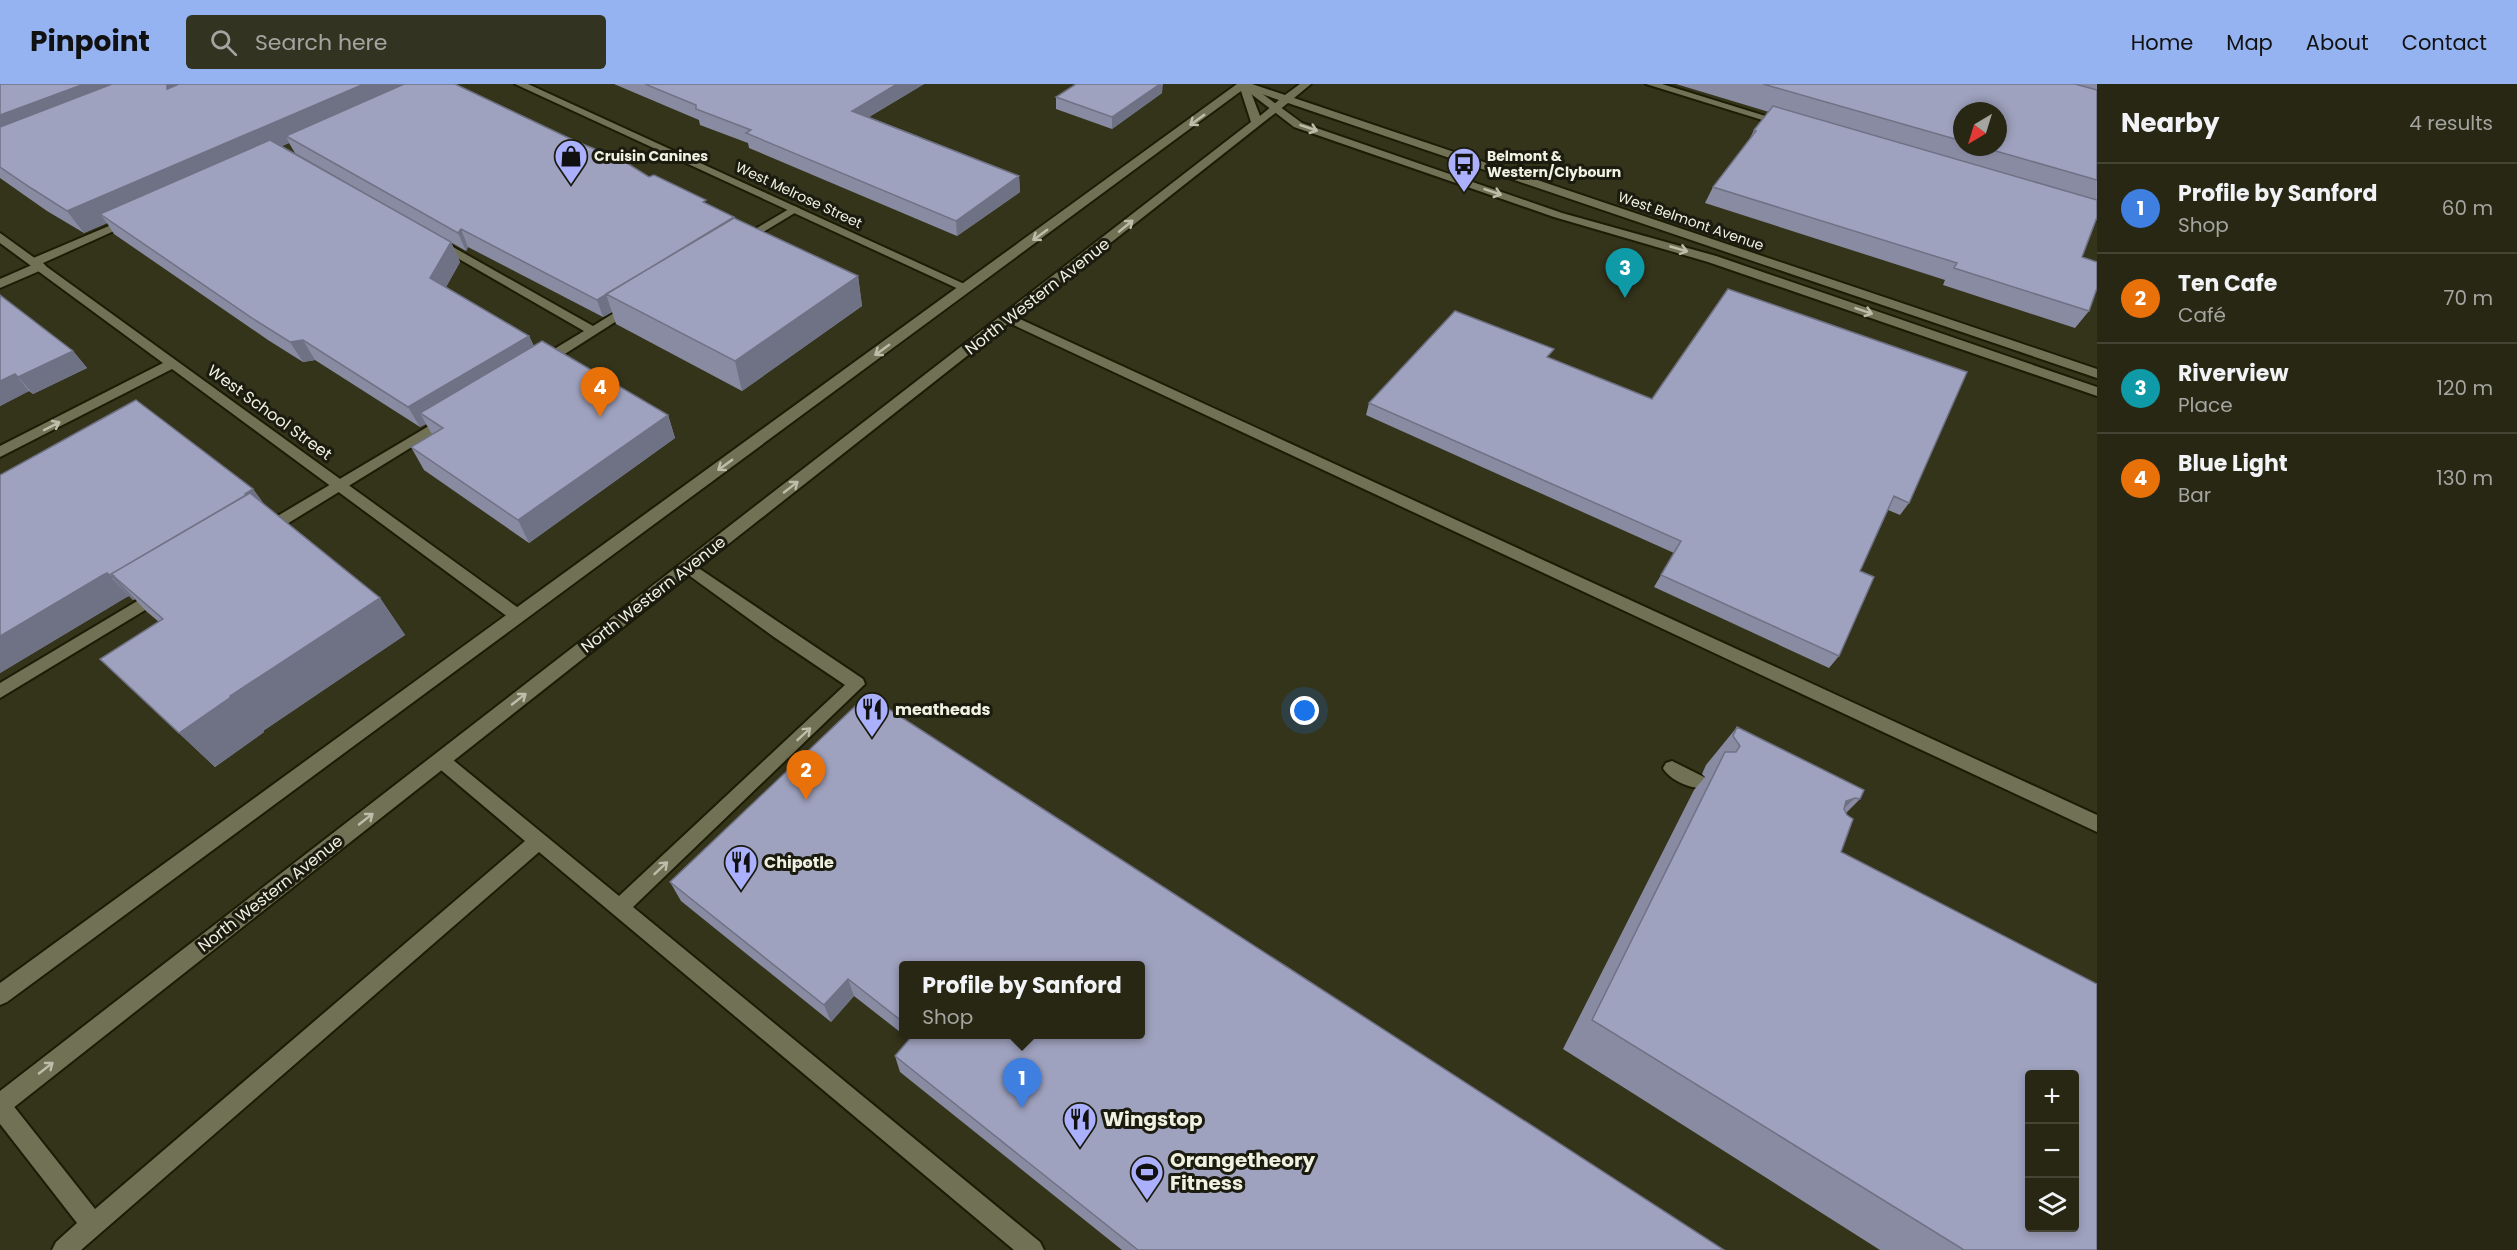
<!DOCTYPE html>
<html lang="en">
<head>
<meta charset="utf-8">
<style>
	body { margin:0; font-family:Poppins,sans-serif; background:#332; color:#f1f3f6 }
	.controls { position:absolute; right:18px; bottom:18px; display:grid; overflow:hidden; border-radius:6px; box-shadow:0 3px 9px #0003 }
	.controls button { width:54px; height:54px; display:grid; place-items:center; padding:0; border:0; border-bottom:2px solid #434434; background:#272714; color:#f1f3f6; font:30px sans-serif }
	.compass { position:absolute; left:1953px; top:18px; width:54px; height:54px; border-radius:50%; background:#272714; box-shadow:0 3px 9px #0003; rotate:218deg }
	.you { position:absolute; left:1305px; top:627px; width:21px; height:21px; margin:-15px; border:4px solid #fff; border-radius:50%; background:#1a73e8; box-shadow:0 0 0 9px #1a73e833 }
	.badge { display:grid; place-items:center; width:39px; height:39px; border-radius:50%; background:#95b2f1; color:#fff; font-size:20px; font-weight:700 }
	.pin { position:absolute; translate:-50% -50px; filter:drop-shadow(0 2px 3px #0008) }
	.pin::after { content:''; position:absolute; top:32px; width:21px; height:18px; background:inherit; clip-path:polygon(0 0,100% 0,50% 100%) }
	.popup { position:absolute; left:899px; top:877px; width:246px; height:78px; box-sizing:border-box; display:grid; place-content:center; border-radius:6px; background:#272714; filter:drop-shadow(0 2px 4px #0005); font-size:20px; white-space:nowrap; color:#a4a5a0 }
	.popup b { font-size:22px; color:#f1f3f6 }
	.popup::after { content:''; position:absolute; left:50%; top:100%; margin-left:-12px; border:12px solid transparent; border-top-color:#272714 }
	.list { margin:0; padding:0; list-style:none }
	h2 { display:flex; justify-content:space-between; align-items:center; height:78px; margin:0; padding:0 24px; font-size:26px }
	h2 small { font-size:20px; font-weight:400; color:#a4a5a0 }
	.list li { display:grid; grid-template-columns:39px 1fr auto; gap:18px; align-items:center; box-sizing:border-box; height:90px; padding:0 24px; border-top:2px solid #434434 }
	.list b { display:block; font-size:22px; white-space:nowrap }
	.list p { margin:0; font-size:20px; white-space:nowrap; color:#a4a5a0 }
	.list em { font-size:20px; font-style:normal; color:#a4a5a0 }
	.icon { flex:none; width:33px; height:33px; fill:none; stroke:currentColor; stroke-width:2; stroke-linecap:round; stroke-linejoin:round }
	.map { position:relative; flex:none; width:2097px; height:1166px; overflow:hidden }
	header { display:flex; align-items:center; gap:36px; box-sizing:border-box; height:84px; padding:0 30px; background:#95b2f1; color:#111 }
	header strong { font-size:28px }
	nav { display:flex; gap:33px; margin-inline-start:auto; font-size:21px }
	.search { width:420px; height:54px; background:#332; display:flex; align-items:center; gap:15px; box-sizing:border-box; padding:0 21px; border-radius:6px; color:#a4a5a0; font-size:22px }
	main { display:flex }
	aside { flex:1; background:#272714 }
	.map>svg:first-child { display:block }
	.lines { fill:none; stroke-linecap:round; stroke-linejoin:round }
	.service-casing { stroke:#1c1b04; stroke-width:4 }
	.minor-casing { stroke:#1c1b04; stroke-width:4 }
	.secondary-casing { stroke:#1c1b04; stroke-width:4 }
	.service { fill:#717156; fill-rule:evenodd }
	.minor { fill:#717156; fill-rule:evenodd }
	.secondary { fill:#717156; fill-rule:evenodd }
	.wall { fill:#898ba3; fill-rule:evenodd }
	.shaded-wall { fill:#6f7185 }
	.building { fill:#9fa2be; stroke:#6f7185; stroke-width:1.5; fill-rule:evenodd }
	.oneway { stroke:#bdbea9 }
	.labels { text-anchor:middle; stroke-width:6; stroke-linejoin:round; paint-order:stroke }
	.far-poi-label { font-size:14px; font-weight:bold; fill:#f0f1e1; stroke:#1b1b10; text-anchor:start }
	.far-street-label { font-size:14px; fill:#f0f1e1; stroke:#1b1b10 }
	.street-label { font-size:16px; fill:#f0f1e1; stroke:#1b1b10 }
	.poi-label { font-size:16px; font-weight:bold; fill:#f0f1e1; stroke:#1b1b10; text-anchor:start }
	.near-poi-label { font-size:20px; font-weight:bold; fill:#f0f1e1; stroke:#1b1b10; text-anchor:start }
</style>
</head>
<body>
<header>
<strong>Pinpoint</strong>
<div class="search"><svg class="icon" aria-label="search" viewBox="0 0 24 24"><circle cx="10" cy="10" r="6"/><path d="M15 15l6 6"/></svg>Search here</div>
<nav><a>Home</a><a>Map</a><a>About</a><a>Contact</a></nav>
</header>
<main>
<div class="map">
<svg width="2097" height="1166" viewBox="0 0 2097 1166">
	<rect width="100%" height="100%" fill="#34341b"/>
	<g class="lines">
		<defs>
			<path id="service" d="M1238 0H1249L1302 39 1562 129 1716 172 2097 303V312L1708 178 1554 133 1294 43Z
				M1646 0H1662L1791 40 1782 42Z
				M794 122 800 125 798 127 745 159 741 161 735 157Z
				M130 133 136 136 134 138 43 179 46 182 44 185 0 204V195L32 181 29 178 31 175Z
				M437 154 593 242 627 221H635L637 224 546 282H536L534 279 536 276 584 247 433 160 431 158Z
				M1009 230 2097 731V748L1005 237 1003 234 1005 231Z
				M449 330 456 334 454 337 269 451H259L257 447 259 443Z
				M688 477 863 595 865 600 633 823 1040 1158 1044 1166H1014L539 768 81 1166H52L56 1158 77 1139 0 1040V1012L8 1015 95 1125 525 757 435 681 432 676 435 671 441 669 447 671 619 812 845 601 774 553 683 487 680 483 683 479Z
				M159 504 165 506 167 510 165 514 0 614V599Z
				M1672 677 1704 693 1707 698 1704 703C1693 707 1668 695 1663 684L1666 679Z"/>
			<path id="minor" d="M515 0H528L973 204 967 208 963 207Z
				M0 149 524 528 526 532 524 536H512L172 285 0 373V362L163 279 0 159Z"/>
			<path id="secondary" d="M1237 0H1252L1285 11 1300 0H1311L1294 14 2097 285V294L1288 19 8 1028 0 1031V1007L1251 38 1241 7 7 918 0 921V899ZM1250 6 1279 16 1260 32Z"/>
		</defs>
		<!-- service casing -->
		<use href="#service" class="service-casing"/>
		<!-- minor casing -->
		<use href="#minor" class="minor-casing"/>
		<!-- secondary casing -->
		<use href="#secondary" class="secondary-casing"/>
		<!-- service -->
		<use href="#service" class="service"/>
		<!-- minor -->
		<use href="#minor" class="minor"/>
		<!-- secondary -->
		<use href="#secondary" class="secondary"/>
	</g>
	<!-- wall -->
	<path class="wall" d="M0 0 649 93 707 120 734 135 858 192 862 222 742 307 616 240 612 228 603 233 468 163 466 167 295 69 289 59 282 62 451 158 460 178 446 203 529 252 534 262 668 331 675 354 529 459 424 386 411 363 432 350 426 340 420 343 315 276 303 278 268 256 114 150 107 139 84 149 47 127 0 94Z
		M614 0H924L869 33 1019 92 1020 108 957 152 749 64 748 59 700 41 699 36Z
		M1676 0H2097V133L2082 173 2089 227 2075 244 1943 201 1945 196 1705 119 1713 103 1749 56 1754 46 1769 28ZM1962 27 1998 63H1962Z
		M1162 9 1112 45 1056 25V13Z
		M0 211 73 267 87 284 33 310 29 307 0 322Z
		M1550 274 1909 419 1900 431 1888 426 1860 487 1839 572 1829 584 1654 503 1674 469 1366 331 1369 319Z
		M0 391 253 405 264 420 380 514 405 551 263 647 264 648 215 683 100 575 159 538 146 527 135 515 133 516 129 512 125 514 0 589Z
		M867 611 1724 1166H1122L900 988 895 972 909 955 854 912 831 938 681 817 670 798ZM903 882H1140V951H903Z
		M1737 643 1860 715 1846 729 1841 768 2097 1166H1880L1563 965 1694 706 1705 693 1702 690 1706 681Z"/>
	<!-- shaded-wall -->
	<path class="shaded-wall" d="M84 0H154L0 60V31Z
		M167 0H180L167 5Z
		M364 0H424L286 52 289 59 111 137 100 130 107 139 84 149 67 127Z
		M897 0H924L854 42 852 27Z
		M1160 0H1163L1162 9 1112 45V33Z
		M1019 92 1020 108 957 152 956 137Z
		M734 133 738 151 606 210 612 228 603 233 597 216Z
		M461 145 468 163 466 167 458 149Z
		M451 158 460 178 440 214 430 194Z
		M858 192 862 222 742 307 735 277Z
		M529 252 538 272 420 329 426 340 420 343 408 323Z
		M303 256 315 276 303 278 290 258Z
		M73 267 87 284 33 310 18 293Z
		M15 290 29 307 0 322V297Z
		M668 331 675 354 529 459 518 436Z
		M253 405 270 429 245 410Z
		M107 489 129 512 125 514 0 589V552L103 491Z
		M113 492 135 515 133 516 112 493Z
		M380 514 405 551 263 647 264 648 215 683 179 649 230 612Z
		M1855 714 1817 750 1846 717Z
		M848 895 854 912 831 938 824 921Z"/>
	<!-- building -->
	<path class="building" d="M0 0H84L0 31Z
		M112 0H167V5L179 0H364L67 127 31 104 0 83V43Z
		M404 0H455L575 57 622 76 649 93 654 91 706 116 703 118 734 133 597 216 461 145 458 149 286 52Z
		M645 0H897L852 27 1019 92 956 137 746 49 751 46 696 25V21Z
		M1076 0H1160L1112 33 1056 13Z
		M1763 0H2075L2097 6V96L1982 63H1998V27H1962V57Z
		M1773 22 2097 116V133L2082 173 2097 178V204L2089 227 1954 184 1957 179 1713 103 1756 47 1754 46Z
		M270 56 451 158 430 194 529 252 408 323 303 256 290 258 255 236 100 130Z
		M734 134 858 192 735 277 606 210Z
		M1728 205 1967 288 1909 419 1894 412 1860 487 1874 493 1839 572 1661 491 1681 457 1369 319 1455 227 1554 265 1547 273 1652 315Z
		M0 211 73 267 18 293 15 290 0 297Z
		M542 257 668 331 518 436 411 363 443 344 420 329Z
		M136 316 253 405 245 410 246 411 111 490 114 492 112 493 107 489 103 491 0 552V391Z
		M250 409 380 514 230 612 231 613 179 649 100 575 163 535 111 490Z
		M867 611 1724 1166H1138L895 972 913 951H1140V882H903V938L848 895 824 921 670 798Z
		M1737 643 1864 706 1860 715 1855 714 1846 717 1844 725 1847 731 1853 735 1841 768 2097 900V1166H1964L1592 936 1725 668H1736L1740 662 1733 652ZM2030 990H2074V1143H2030Z"/>
	<!-- one-way arrows -->
	<defs><path id="oneway-shaft" d="M-6 0H5M1.5-3L5.5 0L1.5 3" fill="none" stroke-width="1.6" stroke-linecap="round" stroke-linejoin="round" transform="scale(1.5)"/></defs>
	<g class="oneway">
		<use href="#oneway-shaft" transform="translate(1197 36) rotate(144)"/>
		<use href="#oneway-shaft" transform="translate(1309 44) rotate(19)"/>
		<use href="#oneway-shaft" transform="translate(1493 108) rotate(19)"/>
		<use href="#oneway-shaft" transform="translate(1126 142) rotate(-39)"/>
		<use href="#oneway-shaft" transform="translate(1040 151) rotate(144)"/>
		<use href="#oneway-shaft" transform="translate(1679 165) rotate(16)"/>
		<use href="#oneway-shaft" transform="translate(1864 227) rotate(19)"/>
		<use href="#oneway-shaft" transform="translate(882 266) rotate(144)"/>
		<use href="#oneway-shaft" transform="translate(52 342) rotate(-27)"/>
		<use href="#oneway-shaft" transform="translate(725 381) rotate(144)"/>
		<use href="#oneway-shaft" transform="translate(791 403) rotate(-38)"/>
		<use href="#oneway-shaft" transform="translate(519 615) rotate(-38)"/>
		<use href="#oneway-shaft" transform="translate(804 650) rotate(-43)"/>
		<use href="#oneway-shaft" transform="translate(366 735) rotate(-38)"/>
		<use href="#oneway-shaft" transform="translate(661 784) rotate(-43)"/>
		<use href="#oneway-shaft" transform="translate(46 984) rotate(-38)"/>
	</g>
	<!-- icons -->
	<defs>
		<symbol id="shop-pin" viewBox="-11 -11 22 30"><path d="M0 17L-7.5 6A9.5 9.5 0 1 1 7.5 6Z" fill="#aab0fb" stroke="#1b1b10"/><path d="M-5-2.5h2.3a2.7 3.5 0 0 1 5.4 0H5L5.5 6h-11ZM-1.5-2.5h3a1.5 2.3 0 0 0-3 0Z" fill="#111"/></symbol>
		<symbol id="bus-pin" viewBox="-11 -11 22 30"><path d="M0 17L-7.5 6A9.5 9.5 0 1 1 7.5 6Z" fill="#aab0fb" stroke="#1b1b10"/><path d="M-5-6H5V4H4V6H2V4H-2V6H-4V4H-5ZM-3.5-4V0h7V-4ZM-3.5 1.2v1.5H-2V1.2ZM2 1.2v1.5H3.5V1.2Z" fill="#111"/></symbol>
		<symbol id="restaurant-pin" viewBox="-11 -11 22 30"><path d="M0 17L-7.5 6A9.5 9.5 0 1 1 7.5 6Z" fill="#aab0fb" stroke="#1b1b10"/><path d="M-5-6h1v4h1v-4h1v4h1v-4h1v5L-1.5 .5V6h-2V.5L-5-1ZM5-6V6H3V1.5H1.5Q1.5-4 5-6Z" fill="#111"/></symbol>
		<symbol id="stadium-pin" viewBox="-11 -11 22 30"><path d="M0 17L-7.5 6A9.5 9.5 0 1 1 7.5 6Z" fill="#aab0fb" stroke="#1b1b10"/><path d="M0-5a6.5 5 0 1 0 0 10a6.5 5 0 1 0 0-10ZM-3.5-1.8h7v3.6h-7Z" fill="#111"/></symbol>
	</defs>
	<g fill-rule="evenodd">
		<use href="#shop-pin" x="552" y="53" width="38" height="52"/>
		<use href="#bus-pin" x="1445" y="61" width="38" height="52"/>
		<use href="#restaurant-pin" x="853" y="606" width="38" height="52"/>
		<use href="#restaurant-pin" x="722" y="759" width="38" height="52"/>
		<use href="#restaurant-pin" x="1061" y="1016" width="38" height="52"/>
		<use href="#stadium-pin" x="1128" y="1069" width="38" height="52"/>
	</g>
	<g class="labels">
		<!-- far-poi labels -->
		<g class="far-poi-label">
			<text x="594" y="77">Cruisin Canines</text>
			<text x="1487" y="77">Belmont &amp;<tspan x="1487" dy="16">Western/Clybourn</tspan></text>
		</g>
		<!-- far-street labels -->
		<g class="far-street-label">
			<text transform="translate(799 111) rotate(25)" y="5">West Melrose Street</text>
			<text transform="translate(1691 137) rotate(19)" y="5">West Belmont Avenue</text>
		</g>
		<!-- street labels -->
		<g class="street-label">
			<text transform="translate(1037 212) rotate(-38)" y="6">North Western Avenue</text>
			<text transform="translate(270 328) rotate(36)" y="6">West School Street</text>
			<text transform="translate(653 510) rotate(-38)" y="6">North Western Avenue</text>
			<text transform="translate(270 809) rotate(-38)" y="6">North Western Avenue</text>
		</g>
		<!-- poi labels -->
		<g class="poi-label">
			<text x="895" y="631">meatheads</text>
			<text x="764" y="784">Chipotle</text>
		</g>
		<!-- near-poi labels -->
		<g class="near-poi-label">
			<text x="1103" y="1042">Wingstop</text>
			<text x="1170" y="1083">Orangetheory<tspan x="1170" dy="23">Fitness</tspan></text>
		</g>
	</g>
</svg>
<div class="controls">
<button>+</button>
<button>−</button>
<button><svg class="icon" aria-label="layers" viewBox="0 0 24 24"><path d="M12 4l9 5-9 5-9-5zM3 14l9 5 9-5"/></svg></button>
</div>
<svg class="compass" viewBox="-18 -18 36 36"><path d="M0-13l5 13h-10z" fill="#e53935"/><path d="M0 13l5-13h-10z" fill="#a4a5a0"/></svg>
<div class="you"></div>
<div class="pin badge" style="left:1022px;top:1024px;background:#3f7fe0">1</div>
<div class="popup"><b>Profile by Sanford</b>Shop</div>
<div class="pin badge" style="left:806px;top:716px;background:#e8710a">2</div>
<div class="pin badge" style="left:1625px;top:214px;background:#0f9aa8">3</div>
<div class="pin badge" style="left:600px;top:333px;background:#e8710a">4</div>
</div>
<aside>
<h2>Nearby<small>4 results</small></h2>
<ul class="list">
<li><span class="badge" style="background:#3f7fe0">1</span><div><b>Profile by Sanford</b><p>Shop</p></div><em>60 m</em></li>
<li><span class="badge" style="background:#e8710a">2</span><div><b>Ten Cafe</b><p>Café</p></div><em>70 m</em></li>
<li><span class="badge" style="background:#0f9aa8">3</span><div><b>Riverview</b><p>Place</p></div><em>120 m</em></li>
<li><span class="badge" style="background:#e8710a">4</span><div><b>Blue Light</b><p>Bar</p></div><em>130 m</em></li>
</ul>
</aside>
</main>
</body>
</html>
